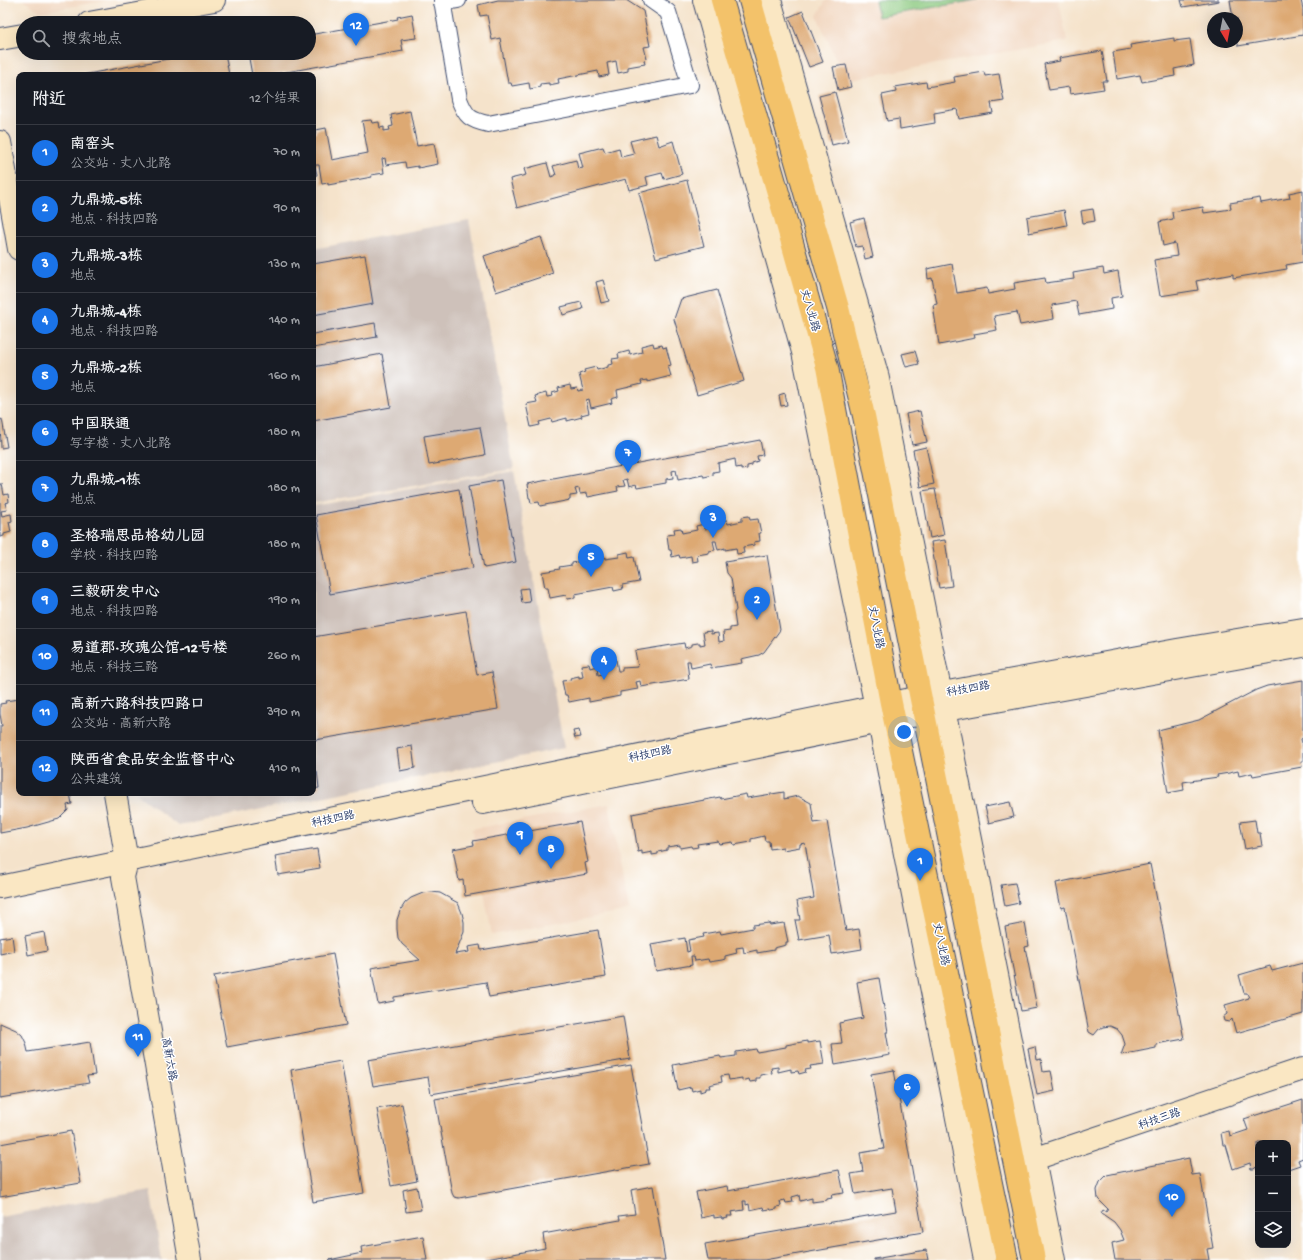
<!DOCTYPE html>
<html lang="zh">
<head>
<meta charset="utf-8">
<style>
	body { margin:0; font-family:"Gochi Hand","LXGW WenKai TC",sans-serif; background:#20242c; color:#f1f3f6 }
	.controls { position:absolute; right:12px; bottom:12px; display:grid; overflow:hidden; border-radius:8px; box-shadow:0 4px 16px #0002 }
	.controls button { width:36px; height:36px; display:grid; place-items:center; padding:0; border:0; border-bottom:1px solid #363941; background:#171b24; color:#f1f3f6; font:20px sans-serif }
	.compass { position:absolute; left:1207px; top:12px; width:36px; height:36px; border-radius:50%; background:#171b24; box-shadow:0 4px 16px #0002; rotate:170deg }
	.you { position:absolute; left:904px; top:732px; width:14px; height:14px; margin:-10px; border:3px solid #fff; border-radius:50%; background:#1a73e8; box-shadow:0 0 0 6px #1a73e833 }
	.badge { display:grid; place-items:center; width:26px; height:26px; border-radius:50%; background:#1a73e8; color:#fff; font-size:13px; font-weight:700 }
	.pin { position:absolute; translate:-50% -33px; filter:drop-shadow(0 1px 2px #0008) }
	.pin::after { content:''; position:absolute; top:21px; width:14px; height:12px; background:inherit; clip-path:polygon(0 0,100% 0,50% 100%) }
	.list { margin:0; padding:0; list-style:none }
	h2 { display:flex; justify-content:space-between; align-items:center; height:52px; margin:0; padding:0 16px; font-size:17px }
	h2 small { font-size:13px; font-weight:400; color:#9ea1a6 }
	.list li { display:grid; grid-template-columns:26px 1fr auto; gap:12px; align-items:center; box-sizing:border-box; height:56px; padding:0 16px; border-top:1px solid #363941 }
	.list b { display:block; font-size:15px; white-space:nowrap }
	.list p { margin:0; font-size:13px; white-space:nowrap; color:#9ea1a6 }
	.list em { font-size:13px; font-style:normal; color:#9ea1a6 }
	.icon { flex:none; width:22px; height:22px; fill:none; stroke:currentColor; stroke-width:2; stroke-linecap:round; stroke-linejoin:round }
	.map { position:relative; flex:none; width:1303px; height:1260px; overflow:hidden }
	.search { position:absolute; background:#171b24; box-shadow:0 4px 16px #0002; left:16px; top:16px; width:300px; height:44px; display:flex; align-items:center; gap:10px; box-sizing:border-box; padding:0 14px; border-radius:22px; color:#9ea1a6; font-size:15px }
	.panel { position:absolute; background:#171b24; box-shadow:0 4px 16px #0002; left:16px; top:72px; width:300px; height:724px; border-radius:8px }
	.map>svg:first-child { display:block }
	.built { fill:#f1d5bd }
	.industrial { fill:#cec1ba }
	.green { fill:#8bc97f; stroke:#537c6e }
	.building { fill:#dda973 }
	.lines { fill:none; stroke-linecap:round; stroke-linejoin:round }
	.street-casing { stroke:#3c4a6e; stroke-width:18 }
	.secondary-casing { stroke:#3c4a6e; stroke-width:24 }
	.primary-casing { stroke:#3c4a6e; stroke-width:24 }
	.street { stroke:#fff; stroke-width:16 }
	.secondary { stroke:#fae7c3; stroke-width:22 }
	.primary { stroke:#f3c26a; stroke-width:22 }
	.labels { text-anchor:middle; stroke-width:3; stroke-linejoin:round; paint-order:stroke }
	.street-label { font-size:11px; fill:#1b2f5e; stroke:#fff }
</style>
</head>
<body>
<div class="map">
<svg width="1303" height="1260" viewBox="0 0 1303 1260">
	<rect width="100%" height="100%" fill="#fff"/>
	<filter id="ink" filterUnits="userSpaceOnUse"><feTurbulence type="fractalNoise" baseFrequency=".025" numOctaves="2"/><feDisplacementMap in="SourceGraphic" scale="8" xChannelSelector="R" yChannelSelector="G"/><feConvolveMatrix kernelMatrix="1 2 1 2 8 2 1 2 1" color-interpolation-filters="sRGB"/></filter>
	<filter id="wash" filterUnits="userSpaceOnUse"><feTurbulence type="fractalNoise" baseFrequency=".012" numOctaves="4" result="noise"/><feDisplacementMap in="SourceGraphic" scale="16" xChannelSelector="R" yChannelSelector="G"/><feGaussianBlur stdDeviation="0.9" result="paint"/><feColorMatrix in="noise" values="0 0 0 0 0 0 0 0 0 0 0 0 0 0 0 0 0 1.4 0 .05"/><feComposite in="paint" operator="in"/></filter>
	<g filter="url(#wash)">
		<rect width="100%" height="100%" fill="#f5e3cb"/>
		<!-- built -->
		<path class="built" d="M23 0H109L41 12Z
			M826 0H1059L1067 41 845 80 817 16Z
			M609 804 629 910 492 935 472 829Z"/>
		<!-- industrial -->
		<path class="industrial" d="M469 220 514 469 313 503V249Z
			M514 471 564 748 178 826 136 793H313V506Z
			M150 1190 162 1260H0V1217Z"/>
		<!-- green -->
		<path class="green" d="M875 0H977L878 17Z"/>
		<g id="blocks">
			<!-- building -->
			<path class="building" d="M498 0H626L643 11 650 46 644 47 647 59 644 60 645 64 628 67V71L618 73 616 61 607 63 609 75 599 77 598 71 558 79 559 83 549 85V83L540 84V87L530 89 529 83 512 86 511 83H508L500 38 492 40 487 15 480 16 478 5Z
				M1181 0H1219V1L1183 7Z
				M1230 0H1301L1303 9V35L1238 46 1237 18H1233Z
				M803 11 823 62 809 67 789 17Z
				M412 14 416 38 401 40 403 51 270 75H252L248 53H309V35L398 19 397 17Z
				M1174 38V41L1190 39 1194 65 1174 69 1175 76 1142 82 1140 75 1117 79 1113 52 1131 49 1130 45Z
				M1102 51 1107 81H1102L1104 89 1070 94 1069 87 1049 90 1044 64 1060 61 1059 58Z
				M200 53H225L229 75H82Z
				M846 65 851 87 838 90 833 67Z
				M984 72 985 76 999 74 1004 101 991 103 993 113 959 119 957 109 934 113 935 123 900 129 899 119 887 121 882 95 896 92 895 87 926 82 927 87 955 82 954 77Z
				M835 92 848 141 832 145 819 96Z
				M410 111 417 146 434 143 438 164 418 168V166L406 168 405 162 386 165 385 158 382 159 384 173 371 175 372 177 328 185V183L322 184 319 165H315L317 175 313 176V133H316V130L326 128 332 160 368 153 362 121 371 120 372 123 379 122 380 128 384 127V131L390 130 389 127 393 126 391 115Z
				M656 135 659 146 673 141 682 174 664 179 662 173 646 177 648 185 629 190 626 179 517 208 510 179 526 175 524 169 547 163 551 177 556 175 553 166 576 160 578 169 583 168 579 153 603 147 605 152 619 148 621 157 634 154 630 141Z
				M687 180 704 246 656 258 639 193Z
				M1303 190V262L1286 265 1287 269 1233 278V274L1196 281 1198 290 1160 296 1154 260 1177 256 1175 243 1163 246 1159 222 1173 219 1172 212 1203 207 1204 213 1231 209 1230 203 1260 198 1261 203 1290 198 1289 193Z
				M1093 209 1095 221 1083 223 1081 211Z
				M1064 210 1067 225 1029 233 1027 217Z
				M864 218 873 257 865 259 862 246 856 247 850 222Z
				M541 237 553 273 496 292 484 256Z
				M365 255 373 304 313 315V264Z
				M952 264 957 293 987 288 988 294 1015 289 1014 283 1045 278 1046 283 1074 279 1073 273 1103 268 1104 274 1118 271 1122 296 1111 298 1112 309 1079 315 1076 301 1052 305 1054 319 1020 325 1017 312 994 316 997 330 974 334 975 338 939 345 933 305 937 304 932 278 928 279 927 269Z
				M603 280 609 301 601 303 596 282Z
				M717 290 744 381 697 395 674 319 681 299Z
				M581 302 583 309 563 315 561 307Z
				M375 323 377 337 313 348V334Z
				M653 343 654 347 662 345 663 348 666 347 671 365 668 366 671 376 647 382V380L641 381 642 384 617 390 618 397 611 399 612 403 591 408 589 399 586 400 589 413 581 415 582 417 567 421V418L552 422 551 419 539 422 540 425 531 427 526 404 537 402 535 396 546 393 547 397 553 396 552 393 559 391 558 388 570 385 571 389 577 388 578 391 583 390 579 374 585 372 584 370 596 367 597 370 608 367V365L613 364 612 359 619 358 618 354 629 351 630 355 642 352 641 346Z
				M915 351 919 364 906 367 902 354Z
				M382 354 391 407 313 421V367Z
				M785 393 787 405 781 406 779 395Z
				M920 411 927 442 912 445 906 414Z
				M2 419 7 447 1 448 0 420Z
				M480 427 485 455 429 465 424 436Z
				M760 440 763 455 757 456 758 461 752 463V465L747 466V469L741 470V467L736 468 735 459 718 463 719 471 713 472V475L704 477 703 475 678 480 676 470 672 471 673 478 666 479V483L637 488 636 485 629 487 627 479 623 480 625 486 617 487 618 491 588 497 587 493 580 494 579 488 575 489 577 495 570 496V500L540 506 539 502 531 503 530 498H529L527 484Z
				M926 447 934 484 920 487 913 450Z
				M501 480 516 562 484 568 469 486Z
				M0 484H2L4 495 8 494 9 502 5 503 7 510 1 511 2 516 11 514 12 521 9 522 11 532 4 534V536L0 537Z
				M459 489 473 568 330 594 316 515Z
				M935 489 944 535 930 538 922 491Z
				M749 516 750 520 758 519 761 533H759L760 541 754 542V545L743 547 744 553 737 554 736 548 725 550V548L718 550 716 541H713L715 550 709 551V553L697 555 698 561 692 562 691 556 680 558 679 555 672 557 671 550H669L667 535 675 534 674 529 681 528 682 533 697 530 696 526 704 524 705 529 720 526V521L727 520 728 524 742 521V517Z
				M945 540 952 586 939 588 931 542Z
				M628 552 629 558 634 557 639 582 622 585 623 589 614 591 613 587 575 594V598L567 599 566 595 550 598 548 588H545L542 572 560 569 559 567 572 565V563L581 561 582 565 597 562 596 559 605 557V559L619 557V554Z
				M767 555 780 630 764 652 759 655 741 659 742 663 711 668 710 664 691 668 690 661H687L689 679 641 687 640 681 636 682 638 689 620 692V696L589 702V698L569 702 567 695H565L562 681 571 680 570 678 579 676V678L583 677 581 665 589 664 590 668 597 666 598 675 603 674 601 666 610 664 609 661 616 660 618 671H622V668L638 667 635 651 684 643 685 648 692 646V644L698 643H700V645L705 644 703 632 711 631V634L718 633 719 642 724 641 723 632 730 631V628L736 627 734 613 736 610 731 578 727 573 725 562Z
				M528 588 530 602 522 603 520 589Z
				M466 611 477 675 492 672 498 709 315 740 313 728V637Z
				M1303 680V738L1301 739 1303 747V761H1301L1302 767 1253 776 1252 773 1239 776 1238 771 1229 773 1217 775 1218 777 1183 782 1184 790 1168 793 1158 730 1199 720 1256 690 1267 686Z
				M19 699V793H70L72 804 67 805 68 810 59 819 27 828 0 833V726H2L0 714V704L6 703 5 701Z
				M579 730 581 737 575 738 573 731Z
				M412 746 415 768 400 771 397 749Z
				M317 771 319 788 313 789V772Z
				M784 792V799L798 796 811 803 814 823 827 821 846 931 859 929 862 949 832 954 829 935 799 940 795 920H800L797 901 814 898 805 843 800 844V847L783 850V847L770 849 769 841H765L764 836 751 839V842L734 845 733 842 719 844 718 841 697 844 698 847 692 848 691 846 680 848V845L667 847V850L658 852V854L652 855V852L642 854V851L638 852 632 814 720 797 721 799 746 794 747 798Z
				M1010 802 1014 817 989 823 985 807Z
				M1255 820 1257 833H1260L1262 846 1245 849 1240 822Z
				M580 822 588 862 585 863 587 874 465 896 463 880 459 881 453 849 474 845 473 841Z
				M317 849 320 868 278 875 275 856Z
				M1150 864 1184 1039 1156 1044V1048L1121 1055 1125 1044 1122 1035 1117 1029 1110 1026 1103 1027 1099 1029 1094 1035 1089 1032 1065 907 1061 908 1056 883Z
				M1015 883 1019 903 1005 906 1001 885Z
				M432 892 440 893 458 903 462 913 464 922V932L455 954 469 952 468 947 480 945 481 950 598 930 606 977 489 997 486 982 394 997V1001L378 1004 371 968 420 960 402 944 398 938 397 929V920L400 911 405 903 411 898 423 893Z
				M769 923 770 925 784 923 788 942H786V945L774 948V950L757 953V950L744 953 743 947 736 948 737 953 725 956V959L722 960 709 962 708 959 695 961 694 956H691L692 965 656 971 651 944 685 938 687 952 690 951 688 940 704 937 703 934 720 931 721 934 753 928V925Z
				M1025 923 1029 946 1025 947 1037 1008 1021 1011 1005 927Z
				M44 932 47 951 28 955 25 936Z
				M12 936 14 951 0 954V938Z
				M333 954 346 1025 227 1047 214 976Z
				M1303 963V1014L1236 1033 1232 1019 1229 1022 1224 1021 1223 1017 1227 1014 1225 1005 1249 998 1247 993H1244L1239 975 1270 966 1272 971Z
				M879 978 888 1032H886L890 1055 835 1065 832 1044 842 1043 839 1023 863 1018 857 982Z
				M623 1016 630 1059 431 1094 428 1077 373 1086 368 1060Z
				M0 1023 16 1030 22 1035 26 1043 28 1052 90 1042 95 1075 87 1076 89 1083 0 1098Z
				M807 1041V1043L820 1041 824 1064 810 1066 811 1069 805 1070 806 1072 799 1074 798 1071 791 1072V1069L778 1072V1067L771 1068 772 1073 760 1075V1078H756V1081L750 1082 749 1079 742 1081V1078L729 1080 728 1075 721 1076 722 1082 709 1085 710 1088H706V1090L700 1092V1089L692 1091 691 1087 678 1090 673 1065 720 1056 721 1058 736 1056V1052L756 1049 757 1052 786 1047V1045Z
				M1035 1047 1037 1060 1041 1059 1043 1072 1051 1071 1055 1091 1037 1095 1028 1049Z
				M341 1061 364 1193 313 1202 291 1070Z
				M631 1065 649 1164 459 1198 454 1197 452 1193 435 1099Z
				M894 1070 923 1232 764 1260H708L705 1244 896 1211 892 1188 855 1194 851 1174 863 1172 860 1153 884 1149 871 1074Z
				M1303 1100V1158L1298 1160 1300 1165 1288 1169V1143H1258V1172L1256 1167 1254 1169H1251L1250 1163 1233 1169 1226 1145H1223L1221 1133 1229 1131 1230 1136 1248 1130 1244 1119Z
				M402 1104 417 1181 391 1186 377 1109Z
				M71 1131 81 1183 0 1197V1144Z
				M1189 1158 1192 1175 1200 1174 1213 1248 1207 1249 1209 1260H1115L1112 1243 1124 1240 1120 1230 1114 1222 1101 1213 1103 1210 1106 1212 1108 1209 1098 1199 1097 1190 1100 1182 1107 1175Z
				M839 1170 844 1193 831 1195 832 1198 827 1199V1200L812 1202V1198L800 1201 799 1195 792 1197 793 1202 786 1203 785 1200 780 1201 781 1206 777 1207V1209L771 1210 770 1209 764 1210 763 1207 750 1210 749 1204 746 1205V1201H743L744 1210 731 1212 732 1216H727L728 1218 722 1219 721 1217 714 1218V1215L701 1218 696 1192 727 1186 728 1191Z
				M653 1186 665 1260H481L545 1248 543 1234 620 1220 619 1216 635 1214 631 1190Z
				M417 1187 421 1210 406 1212 403 1190Z
				M423 1236 427 1260H329L362 1253 361 1247Z
				M926 1250 928 1260H874V1259Z"/>
		</g>
	</g>
	<g filter="url(#ink)">
		<use href="#blocks" fill-opacity="0" stroke="#3c4a6e" stroke-width="1"/>
		<g class="lines">
			<defs>
				<path id="street" d="M442 0 459 99C466 117 470 120 488 124L690 85 668 12 651 0
					M442 3 458 0"/>
				<path id="secondary" d="M704 0 803 352 879 722 985 1260
					M770 0 877 374 1054 1260
					M89 23 214 0
					M0 39 23 35
					M0 142 19 249
					M115 793 127 861 123 877 190 1260
					M483 803 895 719 1303 646
					M0 887 921 697 1177 650 1303 629
					M1019 1164 1303 1069"/>
				<path id="primary" d="M722 0 781 203 827 367 891 703 1007 1260
					M750 0 838 308 864 416 1034 1260"/>
			</defs>
			<!-- street casing -->
			<use href="#street" class="street-casing"/>
			<!-- secondary casing -->
			<use href="#secondary" class="secondary-casing"/>
			<!-- primary casing -->
			<use href="#primary" class="primary-casing"/>
			<!-- street -->
			<use href="#street" class="street"/>
			<!-- secondary -->
			<use href="#secondary" class="secondary"/>
			<!-- primary -->
			<use href="#primary" class="primary"/>
		</g>
	</g>
	<g class="labels">
		<!-- street labels -->
		<g class="street-label">
			<text transform="translate(811 310) rotate(74)" y="4">丈八北路</text>
			<text transform="translate(877 627) rotate(79)" y="4">丈八北路</text>
			<text transform="translate(968 688) rotate(-10)" y="4">科技四路</text>
			<text transform="translate(650 753) rotate(-12)" y="4">科技四路</text>
			<text transform="translate(333 818) rotate(-12)" y="4">科技四路</text>
			<text transform="translate(942 944) rotate(78)" y="4">丈八北路</text>
			<text transform="translate(170 1059) rotate(80)" y="4">高新六路</text>
			<text transform="translate(1159 1118) rotate(-19)" y="4">科技三路</text>
		</g>
	</g>
</svg>
<div class="controls">
<button>+</button>
<button>−</button>
<button><svg class="icon" aria-label="layers" viewBox="0 0 24 24"><path d="M12 4l9 5-9 5-9-5zM3 14l9 5 9-5"/></svg></button>
</div>
<svg class="compass" viewBox="-18 -18 36 36"><path d="M0-13l5 13h-10z" fill="#e53935"/><path d="M0 13l5-13h-10z" fill="#9ea1a6"/></svg>
<div class="you"></div>
<div class="pin badge" style="left:920px;top:881px">1</div>
<div class="pin badge" style="left:757px;top:620px">2</div>
<div class="pin badge" style="left:713px;top:538px">3</div>
<div class="pin badge" style="left:604px;top:680px">4</div>
<div class="pin badge" style="left:591px;top:577px">5</div>
<div class="pin badge" style="left:907px;top:1107px">6</div>
<div class="pin badge" style="left:628px;top:473px">7</div>
<div class="pin badge" style="left:551px;top:869px">8</div>
<div class="pin badge" style="left:520px;top:855px">9</div>
<div class="pin badge" style="left:1172px;top:1217px">10</div>
<div class="pin badge" style="left:138px;top:1057px">11</div>
<div class="pin badge" style="left:356px;top:46px">12</div>
<div class="search"><svg class="icon" aria-label="search" viewBox="0 0 24 24"><circle cx="10" cy="10" r="6"/><path d="M15 15l6 6"/></svg>搜索地点</div>
<section class="panel">
<h2>附近<small>12个结果</small></h2>
<ul class="list">
<li><span class="badge">1</span><div><b>南窑头</b><p>公交站 · 丈八北路</p></div><em>70 m</em></li>
<li><span class="badge">2</span><div><b>九鼎城-5栋</b><p>地点 · 科技四路</p></div><em>90 m</em></li>
<li><span class="badge">3</span><div><b>九鼎城-3栋</b><p>地点</p></div><em>130 m</em></li>
<li><span class="badge">4</span><div><b>九鼎城-4栋</b><p>地点 · 科技四路</p></div><em>140 m</em></li>
<li><span class="badge">5</span><div><b>九鼎城-2栋</b><p>地点</p></div><em>160 m</em></li>
<li><span class="badge">6</span><div><b>中国联通</b><p>写字楼 · 丈八北路</p></div><em>180 m</em></li>
<li><span class="badge">7</span><div><b>九鼎城-1栋</b><p>地点</p></div><em>180 m</em></li>
<li><span class="badge">8</span><div><b>圣格瑞思品格幼儿园</b><p>学校 · 科技四路</p></div><em>180 m</em></li>
<li><span class="badge">9</span><div><b>三毅研发中心</b><p>地点 · 科技四路</p></div><em>190 m</em></li>
<li><span class="badge">10</span><div><b>易道郡·玫瑰公馆-12号楼</b><p>地点 · 科技三路</p></div><em>260 m</em></li>
<li><span class="badge">11</span><div><b>高新六路科技四路口</b><p>公交站 · 高新六路</p></div><em>390 m</em></li>
<li><span class="badge">12</span><div><b>陕西省食品安全监督中心</b><p>公共建筑</p></div><em>410 m</em></li>
</ul>
</section>
</div>
</body>
</html>
